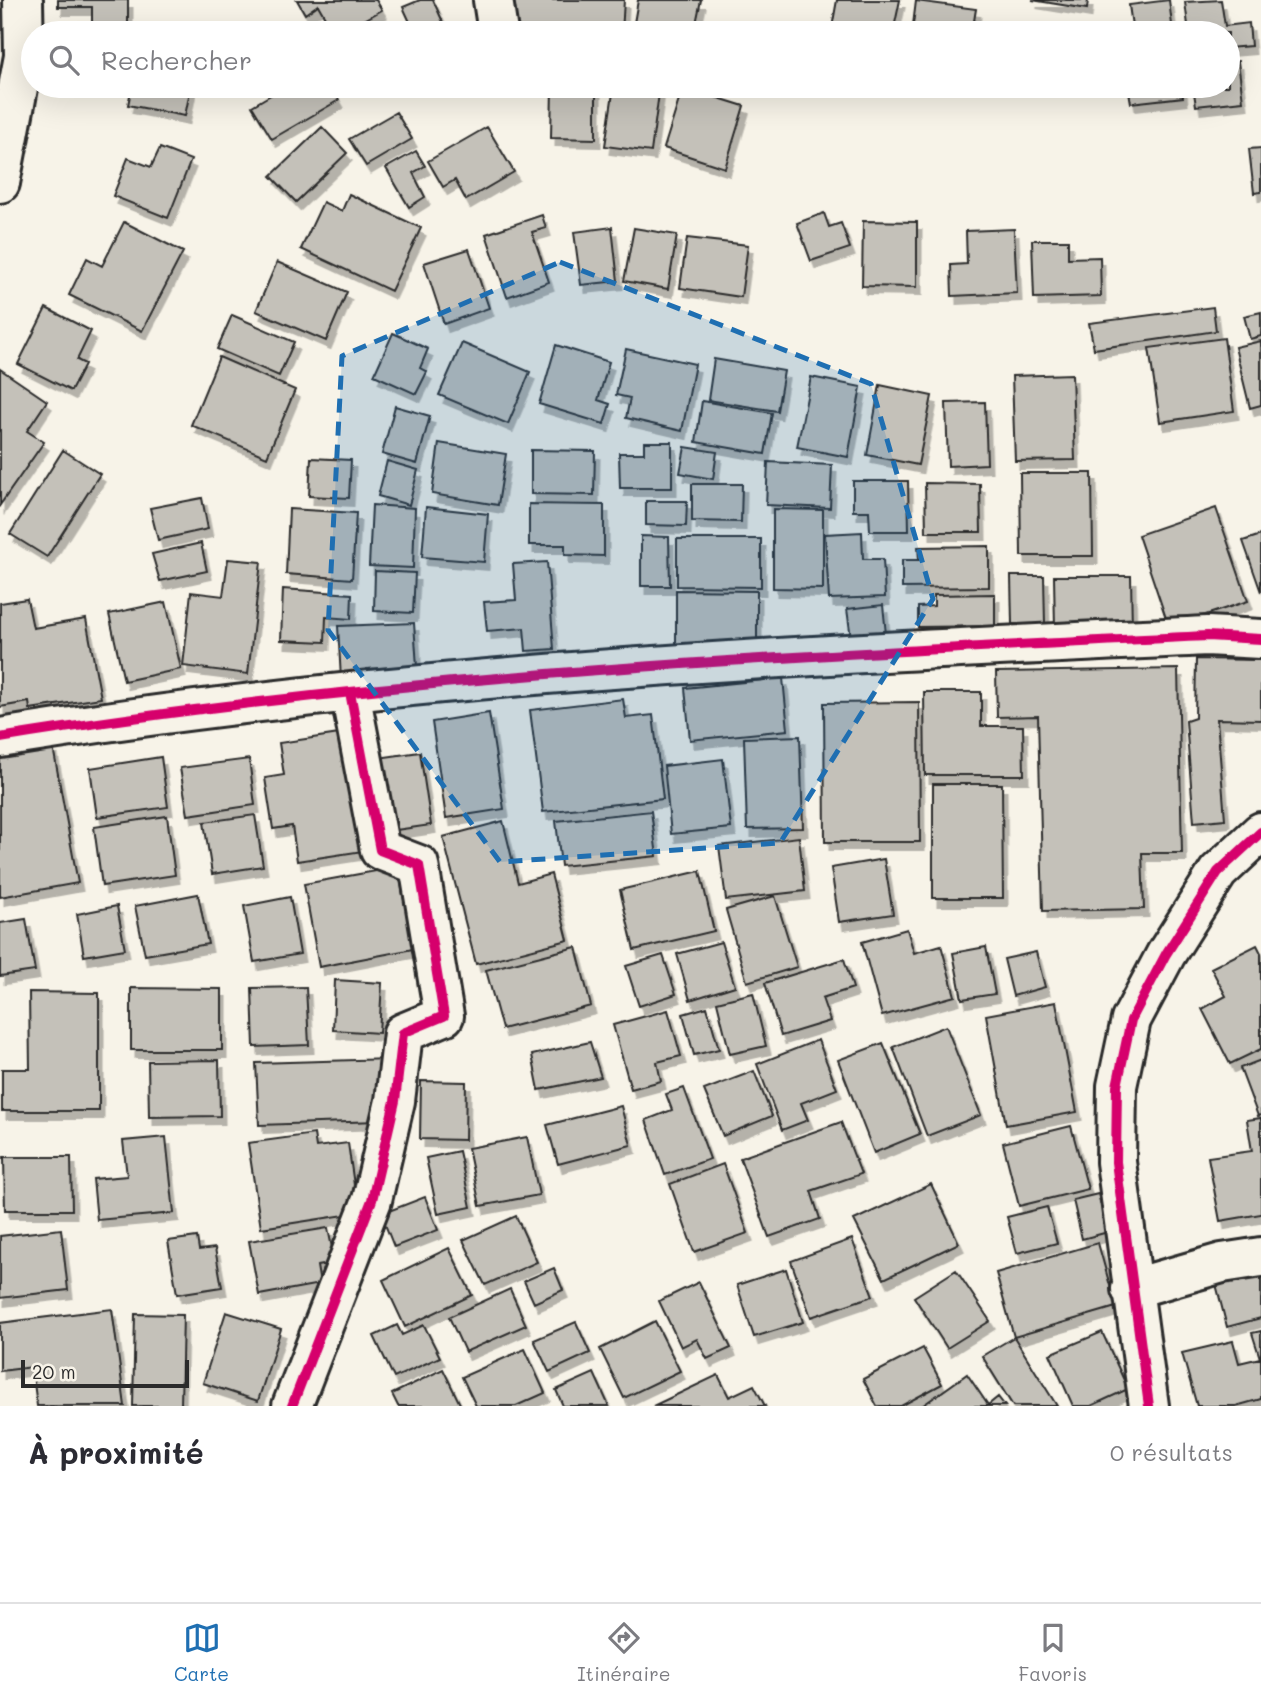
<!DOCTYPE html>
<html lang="fr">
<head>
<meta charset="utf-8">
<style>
	body { margin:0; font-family:Mali,sans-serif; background:#f2f2f3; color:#2b2b33 }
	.scale { position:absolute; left:21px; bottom:18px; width:168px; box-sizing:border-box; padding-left:7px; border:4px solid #2b2b2b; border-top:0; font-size:19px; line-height:24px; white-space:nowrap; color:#2b2b2b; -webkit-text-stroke:5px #f7f3e8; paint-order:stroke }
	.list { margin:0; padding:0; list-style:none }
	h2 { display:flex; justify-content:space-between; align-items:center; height:91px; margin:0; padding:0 28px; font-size:30px }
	h2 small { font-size:23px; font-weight:400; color:#7c7c81 }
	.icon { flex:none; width:38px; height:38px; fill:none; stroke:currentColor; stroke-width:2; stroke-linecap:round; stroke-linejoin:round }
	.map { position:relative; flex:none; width:1261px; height:1406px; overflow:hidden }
	.search { position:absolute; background:#fff; box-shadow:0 7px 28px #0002; left:21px; right:21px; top:21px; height:77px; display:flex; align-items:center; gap:18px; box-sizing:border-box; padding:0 24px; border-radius:38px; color:#7c7c81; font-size:26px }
	.sheet { height:196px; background:#fff }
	nav { display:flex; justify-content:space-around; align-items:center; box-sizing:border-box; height:98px; border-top:2px solid #e1e1e2; background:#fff; font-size:19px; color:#7c7c81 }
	nav a { display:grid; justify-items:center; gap:4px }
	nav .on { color:#1f6fb2 }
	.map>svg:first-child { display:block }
	.building { fill:#c4c1b9; stroke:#2b2b2b; stroke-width:2; filter:url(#shadow) }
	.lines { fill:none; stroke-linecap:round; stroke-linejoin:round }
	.minor-casing { stroke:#2b2b2b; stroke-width:44 }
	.minor { stroke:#f7f3e8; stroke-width:38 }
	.cycleway-casing { stroke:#f7f3e8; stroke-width:15 }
	.cycleway { stroke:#d6006c; stroke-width:10 }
	.marked { fill:#1f6fb2; fill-opacity:0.2; stroke:#1f6fb2; stroke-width:5; stroke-dasharray:14 9; stroke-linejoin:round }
</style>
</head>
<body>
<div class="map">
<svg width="1261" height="1406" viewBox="0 0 1261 1406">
	<defs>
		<filter id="shadow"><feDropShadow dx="4.5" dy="8" stdDeviation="0" flood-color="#0004"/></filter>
	</defs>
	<rect width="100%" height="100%" fill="#f7f3e8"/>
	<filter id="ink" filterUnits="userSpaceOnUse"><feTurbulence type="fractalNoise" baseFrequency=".0143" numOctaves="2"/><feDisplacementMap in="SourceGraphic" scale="14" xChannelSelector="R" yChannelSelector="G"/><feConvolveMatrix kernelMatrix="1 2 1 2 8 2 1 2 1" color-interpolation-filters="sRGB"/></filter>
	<g filter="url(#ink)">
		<!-- building -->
		<path class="building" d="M58 0H128V27H92V7H58Z
			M297 0H376L382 10 341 33H334L318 5 305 14Z
			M420 0H433L448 33H415L403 7Z
			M507 0H624L622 33 505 29Z
			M638 0H701L694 33H658L633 29Z
			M837 0H900L893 33H831Z
			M1032 0H1088L1087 9Z
			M1169 0 1173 33H1133L1129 5Z
			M1221 0 1225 26 1249 23 1251 46 1228 48V33H1189L1185 2Z
			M916 1 976 9 972 33H912Z
			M143 27 176 33H142Z
			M1238 61 1243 101 1196 106 1193 86H1228V62Z
			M132 86H191L185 116 128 105Z
			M270 86H331L339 100 272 139 252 106 274 93Z
			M552 86H596V139L551 138Z
			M614 86H660L651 152 605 146Z
			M1128 86H1182L1183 97 1131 103Z
			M683 87 744 106 725 168 664 148Z
			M396 112 412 139 366 166 349 139Z
			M322 127 347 153 296 202 271 176Z
			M487 127 514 172 466 200 455 180 443 187 428 161Z
			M160 148 191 160 168 218 113 196 128 158 151 167Z
			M1261 148V192L1254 193 1249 149Z
			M416 151 425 166 413 173 425 197 409 207 386 168Z
			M349 194 421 228 391 291 301 249 323 202 342 211Z
			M824 213 829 227 841 223 850 248 811 261 797 223Z
			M542 215 546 228 532 232 549 282 507 297 486 234Z
			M863 221 917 222V287L862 286Z
			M124 222 183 252 142 331 69 295 87 258 102 266Z
			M612 227 618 281 581 285 574 232Z
			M634 228 677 235 668 289 624 281Z
			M1014 229 1017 293 952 296 951 265 967 264 966 231Z
			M687 238 748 245 741 297 680 288Z
			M1032 240H1068V258L1100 257 1101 296 1034 298Z
			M469 249 489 308 444 324 424 263Z
			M277 262 347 292 326 341 256 311Z
			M1213 307 1216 331 1094 349 1089 323Z
			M46 308 91 331 77 360 85 364 71 391 18 364Z
			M1261 312V336L1250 339 1244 316Z
			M232 315 294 342 279 376 217 349Z
			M393 333 428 349 420 368 427 372 416 394 374 375Z
			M1224 338 1234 411 1160 422 1149 348Z
			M1261 341V405L1250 408 1235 347Z
			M462 343 530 372 508 424 439 395Z
			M556 345 609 362 598 400 610 404 604 424 539 404Z
			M626 349 695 364 682 431 626 418 630 398 616 395Z
			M219 357 295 390 267 457 191 425Z
			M714 359 784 371 777 411 708 400Z
			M0 369 47 401 27 431 44 442 0 505Z
			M1072 374 1075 460 1015 461 1012 376Z
			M811 377 861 387 848 457 797 447Z
			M880 385 932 396 918 465 867 455Z
			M702 401 772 413 765 454 696 442Z
			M985 402 987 464 948 466 946 403Z
			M395 406 430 416 417 464 382 454Z
			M644 442H672V488H620L619 453H644Z
			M439 443 506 454 498 505 432 494Z
			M685 447 717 452 713 479 680 473Z
			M63 450 100 474 47 557 10 534Z
			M531 450 595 451 594 495 531 494Z
			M311 458 351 460 349 498 309 496Z
			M387 461 418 470 409 505 378 496Z
			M768 462 832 465 830 508 766 505Z
			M1020 473H1092L1093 556H1021Z
			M853 481H908L909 531H870L869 511H853Z
			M925 483 980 484 981 532H926Z
			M692 484H742L741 522 692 521Z
			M202 498 208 529 158 540 150 508Z
			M646 501H687L686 526 646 525Z
			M529 504 604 505V556L565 555V545H529Z
			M372 505 415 508 413 568 369 566Z
			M426 507 488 514 484 562 422 557Z
			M1216 508 1248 601 1169 627 1138 535Z
			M289 509 356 513 352 579 286 574Z
			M773 509 823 510V589L773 588Z
			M862 532 863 559H883L885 597 829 599 825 534Z
			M1261 535V592L1243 541Z
			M641 536 669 537 670 586H641Z
			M677 539H761V587L677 586Z
			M201 543 207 571 160 581 152 554Z
			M989 546V587L902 588V560H919L918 547Z
			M228 559 261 562 248 674 183 666 191 592 223 596Z
			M547 562 554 649 526 651 524 628 487 631 484 602 516 600 513 564Z
			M375 571 415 573 413 613 374 611Z
			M1011 576H1044L1045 624H1012Z
			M1054 576H1131L1132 629H1055Z
			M283 589 352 594 351 619 326 617 325 642 281 640Z
			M676 590 757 591V654L676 653Z
			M995 594V626L918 627V607L934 606V595Z
			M27 599 33 628 86 619 101 698 30 709 29 702 0 707V603Z
			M166 602 181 669 124 681 109 614Z
			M883 605 886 634 851 638 847 609Z
			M414 623 417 667 367 669V678L341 679 338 626Z
			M1196 659 1261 660V720L1217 719 1225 819 1194 822 1186 721 1195 718Z
			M1178 669 1182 853H1142L1144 909 1043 911 1038 716 997 717 996 672Z
			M783 678 788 730 690 740 685 688Z
			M924 692H981V726H1023L1024 775H925Z
			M623 699 626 718 653 715 663 799 543 812 530 710Z
			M919 702 920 842H825L824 703Z
			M489 713 504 809 446 818 432 722Z
			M346 733 363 851 297 861 292 826 273 829 265 778 284 775 279 743Z
			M800 736 803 828 747 829 744 738Z
			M53 747 78 883 0 897V757Z
			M420 752 431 825 382 832 371 759Z
			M161 757 168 807 97 817 90 768Z
			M249 759 255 805 188 815 180 768Z
			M723 759 731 828 671 834 664 766Z
			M933 784H1002L1003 898H933Z
			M651 811 657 856 561 866 556 821Z
			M255 815 263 866 212 874 204 822Z
			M167 816 175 875 102 886 94 827Z
			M503 821 518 883 551 874 568 940 476 964 443 837Z
			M799 837 805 891 726 900 719 846Z
			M884 859 893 914 839 922 831 868Z
			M398 867 413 949 319 967 304 884Z
			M700 871 714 931 634 950 620 890Z
			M198 894 208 944 145 955 135 906Z
			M775 896 797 967 747 982 726 910Z
			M290 897 300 954 254 962 244 906Z
			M117 906 125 949 84 956 77 914Z
			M26 919 35 971 0 976V923Z
			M907 929 914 953 941 945 955 996 882 1016 862 942Z
			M721 942 735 986 690 1000 677 954Z
			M1257 945 1261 953V1049L1230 1064 1202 1009 1226 996 1211 968Z
			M576 947 591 1006 502 1029 486 970Z
			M986 947 995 994 962 999 953 953Z
			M1036 952 1045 987 1013 996 1004 959Z
			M663 955 676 994 639 1006 626 966Z
			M844 959 853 988 822 998 830 1021 781 1036 765 983Z
			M335 980 382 983 379 1033 333 1030Z
			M306 987 309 1045 254 1047 252 988Z
			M131 988 222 989V1050H131Z
			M29 992 99 993V1111H2V1069H30Z
			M753 993 766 1046 730 1054 717 1002Z
			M1056 1002 1077 1112 1006 1125 986 1015Z
			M707 1007 719 1049 694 1055 683 1014Z
			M668 1010 681 1056 657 1062 661 1081 631 1089 613 1025Z
			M946 1026 981 1115 927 1136 893 1047Z
			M818 1040 837 1089 801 1103 808 1120 782 1130 757 1064Z
			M590 1042 601 1077 539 1090 532 1055Z
			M883 1043 920 1134 874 1153 838 1060Z
			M390 1059 378 1121 259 1125 256 1063Z
			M219 1060 220 1116 149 1117 148 1061Z
			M1261 1060V1115L1258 1116 1240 1068Z
			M754 1071 772 1116 723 1136 704 1090Z
			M421 1081 466 1082 465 1140 420 1139Z
			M684 1088 710 1159 665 1175 646 1120 672 1110 666 1094Z
			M621 1106 631 1145 558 1164 547 1125Z
			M1261 1118V1214L1220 1221 1208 1157 1252 1151 1247 1120Z
			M841 1122 861 1174 811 1191 820 1219 769 1237 740 1158Z
			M1071 1126 1088 1189 1019 1206 1003 1143Z
			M314 1134 316 1147 348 1143 358 1213 261 1228 248 1143Z
			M166 1137 174 1213 97 1220 93 1179 127 1176 123 1141Z
			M527 1137 539 1195 480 1206 468 1148Z
			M459 1151 471 1207 438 1214 426 1158Z
			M4 1157H71L72 1210H5Z
			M723 1164 748 1233 694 1252 670 1184Z
			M931 1184 959 1243 884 1279 854 1220Z
			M1098 1194 1108 1232 1082 1239 1073 1200Z
			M425 1197 438 1230 394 1247 381 1214Z
			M1047 1207 1057 1243 1017 1253 1007 1217Z
			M516 1216 537 1262 485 1285 463 1240Z
			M328 1228 335 1263 317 1266 320 1284 259 1295 249 1241Z
			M61 1229 68 1290 0 1298V1236Z
			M197 1237 199 1250 215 1248 222 1287 177 1294 168 1241Z
			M852 1239 873 1296 811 1317 791 1261Z
			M1098 1243 1116 1307 1014 1337 996 1273Z
			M449 1248 472 1295 405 1327 383 1280Z
			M554 1268 563 1290 534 1303 524 1281Z
			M786 1269 803 1322 754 1337 737 1285Z
			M956 1270 990 1321 947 1348 914 1297Z
			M1261 1273V1318L1227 1327 1216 1284Z
			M699 1282 731 1348 707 1359 697 1339 681 1347 659 1301Z
			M510 1289 526 1325 465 1352 449 1317Z
			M112 1309 125 1406H37L32 1367 0 1371V1323Z
			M226 1312 281 1329 258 1401 203 1383Z
			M135 1314 183 1315 181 1406H133Z
			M655 1321 680 1371 624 1398 600 1349Z
			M576 1322 590 1353 549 1372 534 1340Z
			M397 1325 402 1335 424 1325 440 1357 394 1378 374 1336Z
			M1261 1331V1399L1236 1406H1197L1182 1353 1233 1341 1239 1363 1260 1358 1252 1333Z
			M1102 1332 1128 1389 1091 1406H1073L1050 1354Z
			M1014 1337 1057 1406H1013L982 1356Z
			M923 1348 942 1384 901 1406H877L863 1379Z
			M525 1349 545 1393 516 1406H476L462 1377Z
			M443 1369 461 1406H398L392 1394Z
			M594 1373 609 1406H563L556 1390Z
			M967 1374 988 1405 998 1397 1005 1406H922Z
			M718 1375 729 1397 754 1385 765 1406H653Z"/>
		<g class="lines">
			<defs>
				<path id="minor" d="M493 0 498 32
					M0 183 24 56 23 0
					M0 738C399 673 804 655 1207 636L1261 639
					M1131 1289 1222 1263 1261 1257
					M292 1406 372 1200 395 1101 403 1033 444 1016 419 865 380 850 350 692
					M1149 1406 1116 1162 1117 1086 1131 1020 1166 954 1218 872 1261 832"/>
			</defs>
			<!-- minor casing -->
			<use href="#minor" class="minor-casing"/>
			<!-- minor -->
			<use href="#minor" class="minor"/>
			<defs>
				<path id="cycleway" d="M0 738C399 673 804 655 1207 636L1261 639
					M292 1406 372 1200 395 1101 403 1033 444 1016 419 865 380 850 350 692
					M1149 1406 1116 1162 1117 1086 1131 1020 1166 954 1218 872 1261 832"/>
			</defs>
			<!-- cycleway casing -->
			<use href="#cycleway" class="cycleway-casing"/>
			<!-- cycleway -->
			<use href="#cycleway" class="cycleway"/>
		</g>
	</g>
	<!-- marked area -->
	<path class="marked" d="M560 262 871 384 933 599 780 843 500 862 328 630 342 356Z"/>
</svg>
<div class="scale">20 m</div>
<div class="search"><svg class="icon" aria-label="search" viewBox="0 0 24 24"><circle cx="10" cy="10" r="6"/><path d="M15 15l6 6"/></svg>Rechercher</div>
</div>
<section class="sheet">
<h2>À proximité<small>0 résultats</small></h2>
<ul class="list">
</ul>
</section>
<nav>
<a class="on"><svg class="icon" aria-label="map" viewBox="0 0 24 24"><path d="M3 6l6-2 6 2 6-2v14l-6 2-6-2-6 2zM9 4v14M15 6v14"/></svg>Carte</a>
<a><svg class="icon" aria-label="directions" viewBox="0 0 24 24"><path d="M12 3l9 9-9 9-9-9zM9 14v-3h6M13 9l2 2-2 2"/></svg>Itinéraire</a>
<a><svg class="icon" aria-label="saved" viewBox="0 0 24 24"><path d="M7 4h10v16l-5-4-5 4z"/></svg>Favoris</a>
</nav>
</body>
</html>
